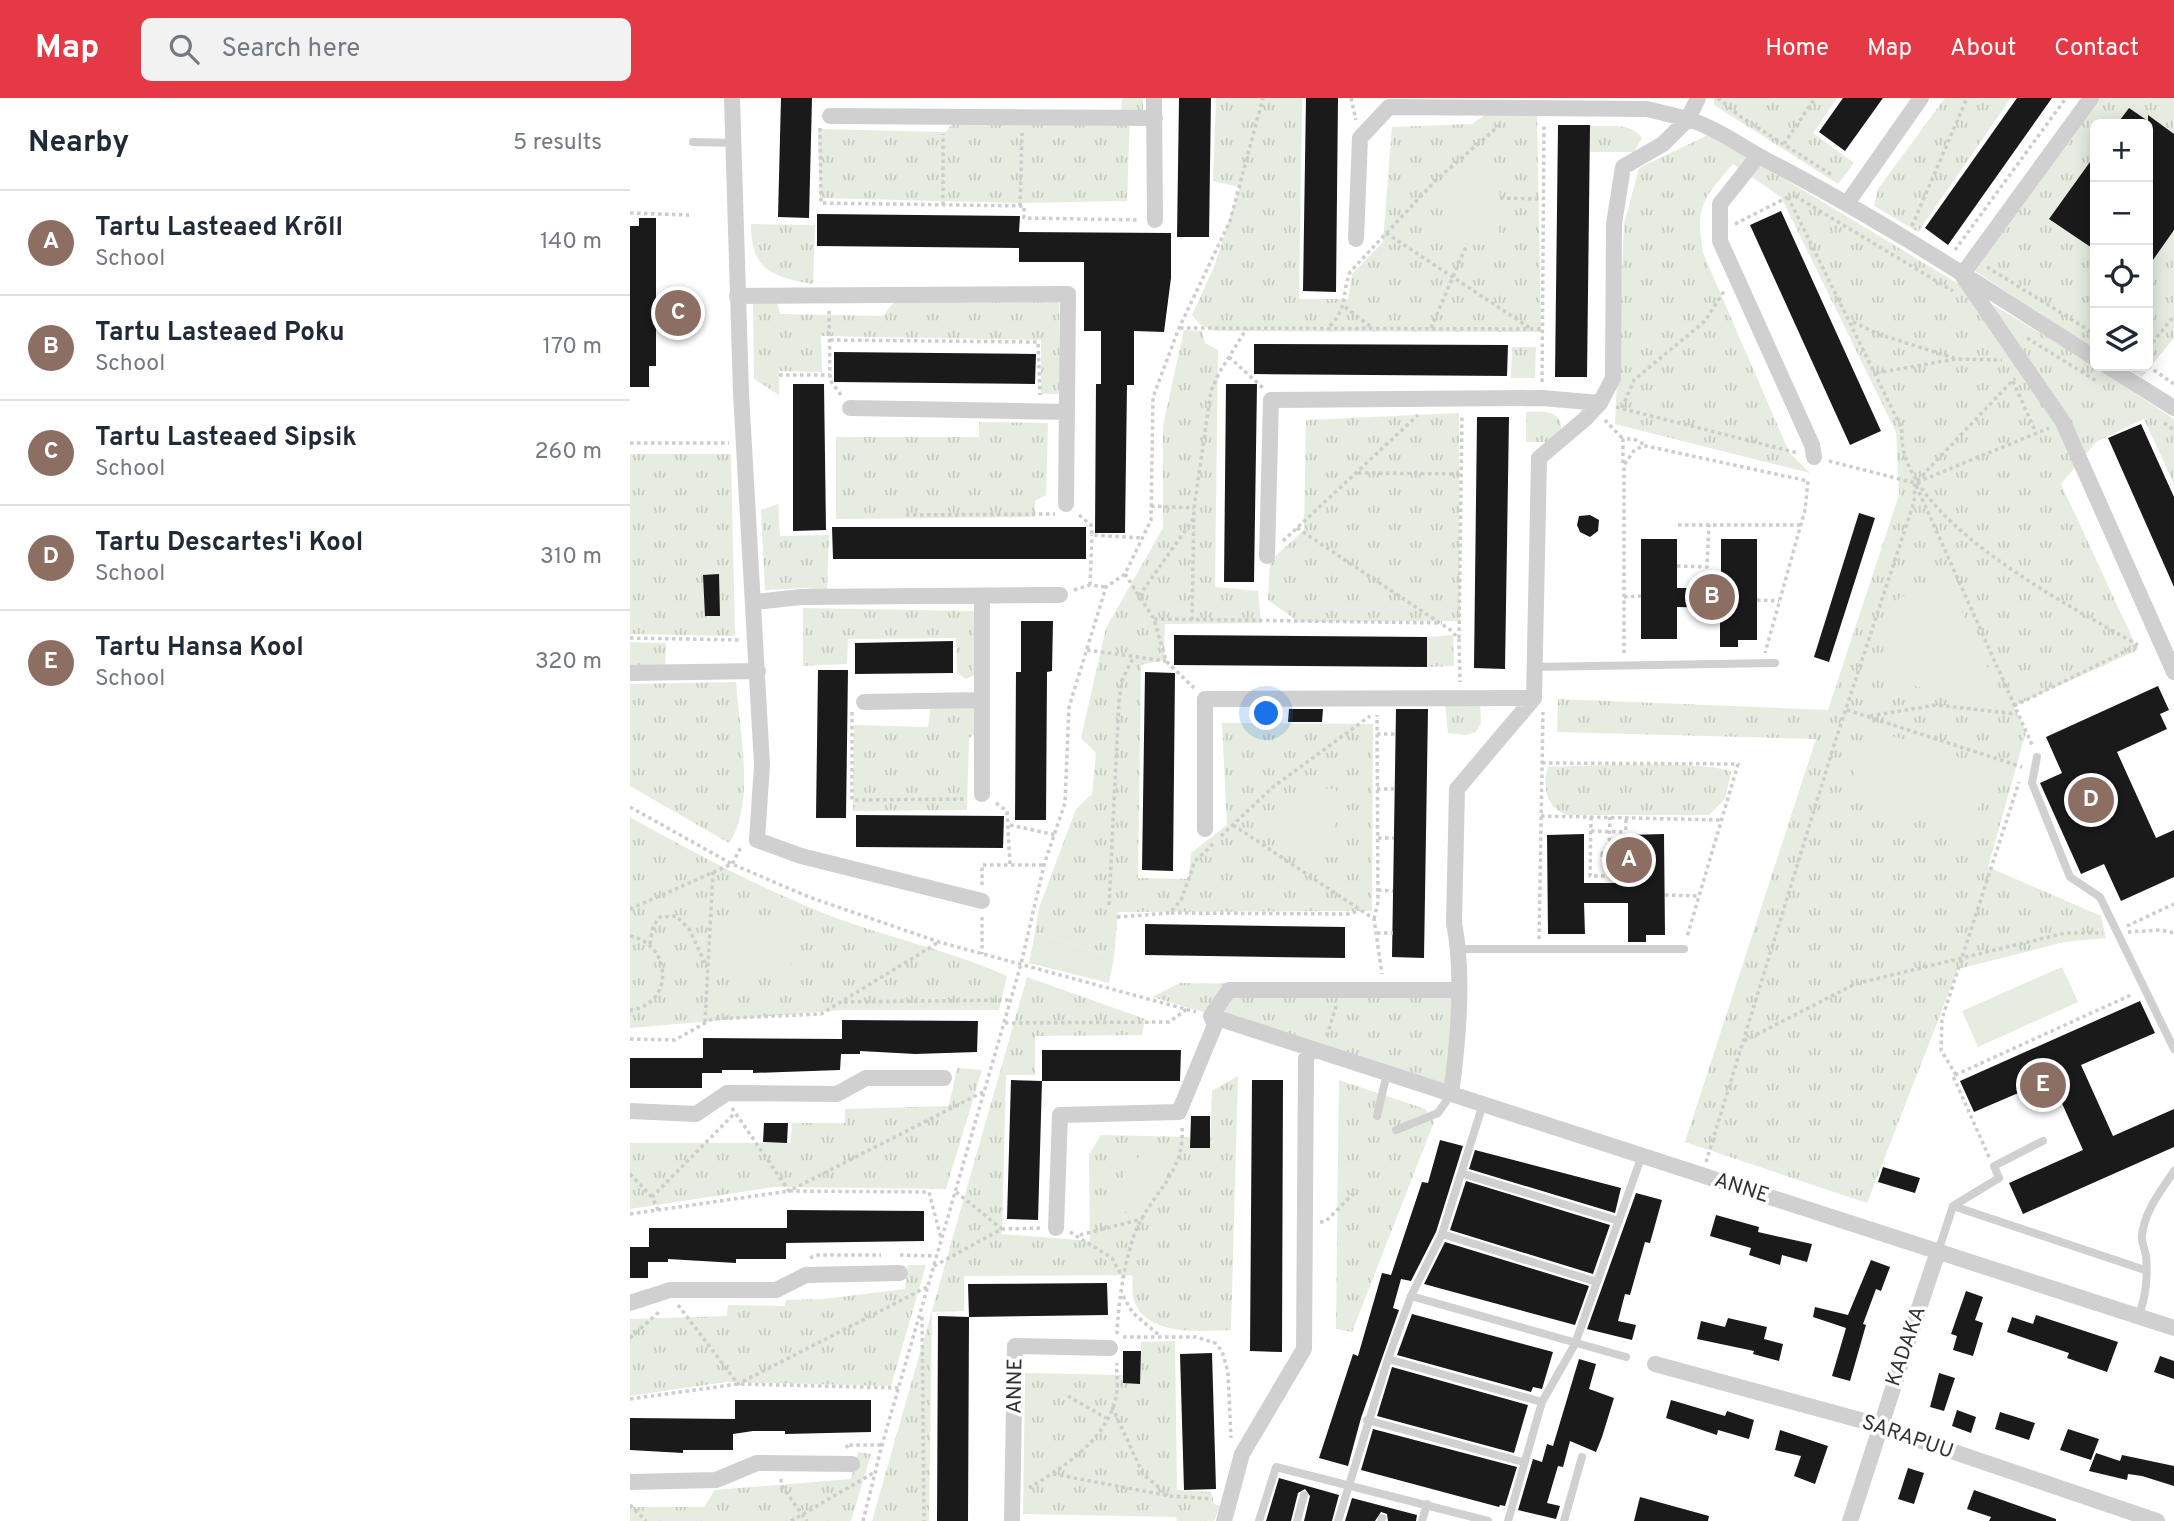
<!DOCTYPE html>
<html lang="en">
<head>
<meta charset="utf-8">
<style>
	body { margin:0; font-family:Overpass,sans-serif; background:#f2f2f3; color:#1f2937 }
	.controls { position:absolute; right:21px; top:21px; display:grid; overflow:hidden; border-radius:10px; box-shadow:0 4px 18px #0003 }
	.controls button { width:63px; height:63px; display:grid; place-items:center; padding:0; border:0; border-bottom:2px solid #e0e1e3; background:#fff; color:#1f2937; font:35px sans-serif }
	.you { position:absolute; left:637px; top:616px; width:24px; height:24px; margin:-18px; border:5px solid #fff; border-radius:50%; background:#1a73e8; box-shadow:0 0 0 10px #1a73e833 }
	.badge { display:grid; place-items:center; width:46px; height:46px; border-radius:50%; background:#e63946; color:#fff; font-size:23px; font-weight:700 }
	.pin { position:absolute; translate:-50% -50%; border:4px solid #fff; box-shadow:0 2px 7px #0006 }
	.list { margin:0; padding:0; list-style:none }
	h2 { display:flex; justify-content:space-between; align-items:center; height:91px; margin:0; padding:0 28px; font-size:30px }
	h2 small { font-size:23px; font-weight:400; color:#747a83 }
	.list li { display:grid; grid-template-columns:46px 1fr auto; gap:21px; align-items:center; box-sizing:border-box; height:105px; padding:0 28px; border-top:2px solid #e0e1e3 }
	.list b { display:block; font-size:26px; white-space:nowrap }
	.list p { margin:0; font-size:23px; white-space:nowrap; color:#747a83 }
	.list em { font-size:23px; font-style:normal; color:#747a83 }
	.icon { flex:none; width:38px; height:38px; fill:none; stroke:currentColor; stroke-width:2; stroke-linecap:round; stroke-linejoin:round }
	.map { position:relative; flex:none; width:1544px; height:1423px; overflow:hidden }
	header { display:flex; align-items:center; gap:42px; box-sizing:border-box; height:98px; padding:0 35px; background:#e63946; color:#fff }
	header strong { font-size:33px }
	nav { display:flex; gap:38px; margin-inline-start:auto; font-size:24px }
	.search { width:490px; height:63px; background:#f2f2f3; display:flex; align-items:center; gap:18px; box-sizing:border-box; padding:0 24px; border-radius:10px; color:#747a83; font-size:26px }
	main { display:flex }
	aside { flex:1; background:#fff }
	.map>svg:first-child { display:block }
	.grass { fill:url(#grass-tufts) }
	.park { fill:#e6ecdf }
	.building { fill:#1a1a1a }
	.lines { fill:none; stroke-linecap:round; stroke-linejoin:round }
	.path { stroke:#cdcdcd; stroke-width:3.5; stroke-dasharray:3.5 3.5; stroke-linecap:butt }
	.service { stroke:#d0d0d0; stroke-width:8 }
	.minor { stroke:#d0d0d0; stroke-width:16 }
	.labels { text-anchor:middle; stroke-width:7; stroke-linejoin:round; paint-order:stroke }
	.street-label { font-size:21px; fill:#333; stroke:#fff }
</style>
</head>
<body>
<header>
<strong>Map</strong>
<div class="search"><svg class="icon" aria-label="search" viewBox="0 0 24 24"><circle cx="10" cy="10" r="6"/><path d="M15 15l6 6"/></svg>Search here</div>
<nav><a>Home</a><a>Map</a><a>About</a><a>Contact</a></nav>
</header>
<main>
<aside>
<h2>Nearby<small>5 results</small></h2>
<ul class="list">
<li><span class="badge" style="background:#8d6e63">A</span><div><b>Tartu Lasteaed Krõll</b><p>School</p></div><em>140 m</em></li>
<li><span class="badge" style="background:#8d6e63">B</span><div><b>Tartu Lasteaed Poku</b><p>School</p></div><em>170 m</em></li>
<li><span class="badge" style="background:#8d6e63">C</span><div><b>Tartu Lasteaed Sipsik</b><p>School</p></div><em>260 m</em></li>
<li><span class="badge" style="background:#8d6e63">D</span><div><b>Tartu Descartes'i Kool</b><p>School</p></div><em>310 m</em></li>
<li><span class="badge" style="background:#8d6e63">E</span><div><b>Tartu Hansa Kool</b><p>School</p></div><em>320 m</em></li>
</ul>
</aside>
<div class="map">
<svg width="1544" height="1423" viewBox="0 0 1544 1423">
	<defs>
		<pattern id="grass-tufts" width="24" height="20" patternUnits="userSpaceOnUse" patternTransform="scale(1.75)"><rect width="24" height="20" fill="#e6ecdf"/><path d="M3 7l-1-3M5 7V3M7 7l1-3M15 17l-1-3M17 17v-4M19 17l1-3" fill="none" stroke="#c6cbc0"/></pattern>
	</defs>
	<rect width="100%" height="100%" fill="#fff"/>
	<!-- grass -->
	<path class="grass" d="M492 0H513V15L500 16 497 103 390 105 190 100 188 31 316 34 331 14 491 15Z
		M586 0H672L669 201H718L722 176 753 144 762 29 842 26 856 16 907 17 911 234 584 233 570 226 562 217 584 169 610 89 583 83Z
		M1084 0H1207L1183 35 1224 65 1208 86 1084 7Z
		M1315 0H1381L1288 134 1244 108 1248 91Z
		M1469 0H1544V240L1512 279 1493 268H1518V26H1465V252L1345 173Z
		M960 28C977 29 1001 24 1012 40L1004 54H960Z
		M1080 36 1453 261 1544 321V386L1514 321 1466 344 1431 386 1508 552 1384 608 1396 634 1358 769 1471 818 1476 840 1434 844 1328 871 1237 1105 1055 1044 1186 641 927 634 928 601 1198 612 1269 397 1266 334 1151 99 1103 66C1073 101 1065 107 1073 155L1159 354 1180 375 985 326 994 126 1009 70Z
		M121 126 185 127 183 186C142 179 121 172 121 126Z
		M145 196 150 216 253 218 265 203H429L430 296H411V242L191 238 192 274 149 273V297L124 281 123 205Z
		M554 232 572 233 575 245 588 252 585 489 628 493 631 525 535 526 534 562 511 567 508 780 559 781 561 755 597 727 592 625 743 626 742 813 488 814 484 859 405 835 409 810 446 711 462 696 466 655 451 640 476 530 533 430V328Z
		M882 249H906L905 280H881Z
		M896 314C911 314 932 311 931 331L921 344H896Z
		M829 315 830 523 669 524 638 502 640 463 674 432 676 322Z
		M349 324 418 325 416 397 405 403V419L206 421V339H349Z
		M0 356H101L105 538 0 536Z
		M148 406 150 438 199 437 197 493 175 490 135 492 131 412Z
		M173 510 345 513 347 576 336 581 327 575 326 540 218 541 217 566 173 568Z
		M823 537 824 568 797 569V539Z
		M0 544 36 545 35 570 0 569Z
		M106 584C109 630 126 707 99 745L0 688V586Z
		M357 605V629L339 640 337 712 223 713 224 627 298 629 301 606Z
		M815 605 850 607 851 625 846 634 836 637 818 635Z
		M918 669C952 668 1077 662 1101 674L1095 701 1079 717H937C916 710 912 689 918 669Z
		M0 719C64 755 137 794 206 820 263 841 322 853 377 878L369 912H212L0 930Z
		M397 879 515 921 512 937 405 938V977H376L372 1136 460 1143 459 1057 471 1037 560 1039 561 1050H580L582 993 608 978 601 1232C570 1233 513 1239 503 1199 502 1192 503 1183 502 1177L334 1178V1213L302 1214 299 1423H242Z
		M550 885 827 888V989L522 899Z
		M327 970 352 972 316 1091 144 1089 0 1111V1045H161L162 1025H215V1011L319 1008Z
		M709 982 795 1011 804 1024 722 1234 706 1231Z
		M278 1167H296L261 1288 96 1284 0 1298V1221L97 1218 98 1207 155 1208 156 1202 194 1201 275 1191Z
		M545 1243 547 1392 581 1394 584 1406 590 1408 584 1423H547L546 1419 393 1416 395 1275 493 1277V1285H510L511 1244Z
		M228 1354 241 1356 221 1423H0V1409H74L85 1392 221 1381Z"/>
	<!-- park -->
	<path class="park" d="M834 69H870L869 147 817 146V89Z
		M1317 481 1379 617V618L1246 575 1269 500Z
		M1238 630 1361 670 1340 736 1217 697Z
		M671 691H706L705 759H664L647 749 644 713Z
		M82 824 163 826 161 874 81 872Z
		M405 835 484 859 479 885 399 865Z
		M1432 869 1448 904 1348 949 1332 913Z
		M512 1055 537 1058V1079L511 1109 483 1118 474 1103 492 1093 489 1084Z"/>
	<!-- building -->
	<path class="building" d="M151 0H182L179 120 148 119Z
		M549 0H581L579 139H547Z
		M676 0H708L706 194 673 193Z
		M1213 0H1253L1215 53 1189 34Z
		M1387 0H1422L1318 147 1295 130Z
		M1499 10 1518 23V17L1544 36V132L1518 169V26H1487Z
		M928 27H960L957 279H925Z
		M1465 57V152L1419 121Z
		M1151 113 1251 333 1220 347 1120 127Z
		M187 116 390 118 389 134 541 135V180L534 234 504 233V287H497L495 435H465L466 286H471V233H454V164H389V150L187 148Z
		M9 120H26V268H19V289H0V128H9Z
		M624 246 878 247 877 278 624 276Z
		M204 254 406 256 405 286 204 284Z
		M163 286H194L196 432 163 433Z
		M596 286H627L624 484H594Z
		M847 319H879L875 571 844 570Z
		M1511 326 1544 399V489L1478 340Z
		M1229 415 1245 420 1199 564 1184 559Z
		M960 417 969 422 968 433 960 439 950 434 947 427 949 418Z
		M202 429H456V461H203Z
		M1011 441H1047V490H1091V441H1127V542H1108V549H1090V510L1047 509V541H1011Z
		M89 476 90 518H75L73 477Z
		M391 523H423L422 573 417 574 416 722H385L386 574H391Z
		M544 537 797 539V569L544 567Z
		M323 543V575L225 576V545Z
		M188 572H218L216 720H186Z
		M515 574 545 575 543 773 512 772Z
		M1528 588 1539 612 1530 616 1537 631 1487 654 1526 740 1544 732V779L1491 803 1474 766 1451 776 1410 685 1432 675 1416 639Z
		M659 611H693L692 624H658Z
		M766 611H798L794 860 762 859Z
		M226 717 374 718 373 750 226 749Z
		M954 736V785H998L997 737 1034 736 1035 837H1016V844H998V805H954L955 836H918L917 737Z
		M515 826 715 829V860L515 857Z
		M1510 903 1525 935 1451 967 1483 1038 1544 1011V1049L1393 1116 1379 1085 1453 1052 1421 981 1344 1014 1330 983Z
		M212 922 348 923 347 954 285 956 230 953V956H211L210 972 123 975V972H92V975H72V990H0V960H73V940L212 941Z
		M412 952H551L550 983H412Z
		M381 982 412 983 408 1122 377 1121Z
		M622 982H653L652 1254 620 1253Z
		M561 1018H580V1050H560Z
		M134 1025H158L157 1045 133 1044Z
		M810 1042 833 1048 806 1134 781 1183 771 1181 763 1210 769 1212 731 1320 718 1368 689 1360 723 1256 728 1258 752 1175 761 1177 792 1084 798 1085Z
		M845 1052 991 1090 985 1115 839 1071Z
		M1253 1069 1290 1080 1285 1095 1248 1084Z
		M836 1083 980 1127 963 1176 820 1132Z
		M1006 1095 1032 1102 1020 1145 1015 1144 1000 1197 995 1196 988 1223 1006 1227 1002 1242 957 1231Z
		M157 1112 294 1113V1143L156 1145V1161H106V1165L38 1161V1164H18V1180H0V1149H19V1130H157Z
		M1086 1117 1129 1129 1128 1134 1182 1146 1177 1164 1152 1157 1150 1167 1119 1157 1121 1150 1080 1138Z
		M815 1144 959 1188 945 1227 794 1186Z
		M1241 1162 1260 1169 1251 1193 1246 1191 1233 1226 1236 1227 1220 1283 1202 1278 1216 1230 1183 1219 1185 1209 1218 1217Z
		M477 1185 478 1217 339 1219 338 1186Z
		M1336 1193 1353 1199 1345 1222 1353 1225 1343 1258 1323 1252 1327 1238 1321 1236Z
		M782 1216 923 1254 912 1291 903 1289 901 1294 767 1257Z
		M1406 1217 1488 1244 1477 1274 1437 1260 1439 1255 1377 1234 1382 1219 1403 1226Z
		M308 1218 339 1219 338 1423H307Z
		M1098 1220 1137 1229 1134 1241 1153 1246 1149 1263 1123 1256 1124 1253 1067 1241 1071 1223 1095 1229Z
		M493 1253H511L510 1286 493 1285Z
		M582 1255 586 1391 554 1392 550 1256Z
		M1530 1258 1544 1263V1281L1524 1274Z
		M949 1261 966 1266 959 1291 984 1300 972 1339 966 1354 940 1343 933 1369 928 1368 917 1405 930 1408 926 1421 888 1412 903 1361 912 1364 917 1346 923 1348Z
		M762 1269 898 1307 884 1355 747 1318Z
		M1309 1275 1325 1280 1314 1313 1300 1309Z
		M105 1302H241V1334L155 1336V1333H123L103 1336V1352H53V1355L0 1352V1320L105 1321Z
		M1041 1302 1095 1318 1097 1313 1124 1322 1119 1341 1088 1332 1087 1337 1036 1320Z
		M1327 1312 1346 1319 1341 1335 1322 1328Z
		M1370 1314 1405 1325 1399 1342 1365 1331Z
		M743 1331 887 1369 875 1408 870 1407 869 1409 731 1372Z
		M1438 1331 1469 1341 1461 1362 1430 1352Z
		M1150 1332 1198 1348 1185 1386 1164 1378 1171 1358 1145 1352Z
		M1466 1355 1490 1363 1492 1357 1544 1368V1388L1512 1378 1498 1376 1497 1382 1459 1373Z
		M1278 1370 1294 1375 1284 1406 1268 1401Z
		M649 1380 709 1397 702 1423H674L680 1398 675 1391 668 1395 661 1423H636Z
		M1344 1392 1426 1421V1423H1359L1361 1419 1337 1411Z
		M1010 1399 1079 1418 1078 1423H1004Z
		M722 1400 787 1417 786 1423H758L757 1416 751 1414 745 1423H715Z"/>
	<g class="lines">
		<!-- path -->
		<path class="path" d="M721 0 726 22
			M1088 0 1111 19 1202 77
			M190 30 191 105 394 108V120L509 122
			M1154 46 1185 0
			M1165 98 1323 193
			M1158 99 1272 331C1264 419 1442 509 1508 547
			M870 100 913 101
			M313 107V36
			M390 108 392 35
			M0 115 59 117
			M1105 126 1158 99
			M1282 128 1337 0
			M756 135 900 230
			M1325 152 1436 0
			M1357 169 1465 236
			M715 209 741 229
			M199 213 200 282 211 297
			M1223 224 1248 236 1324 260
			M700 228C719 207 711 198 720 174L806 82 871 26
			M550 230 912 231
			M801 230 837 146
			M1397 240 1468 284
			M200 242 408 244 410 297
			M1518 250 1544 218
			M599 259 633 290
			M1518 268 1544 286
			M1246 275 1326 261 1372 262
			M149 277H200
			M1383 283 1406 335
			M912 284 914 26
			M986 309 1168 355
			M992 310 1004 282 1075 223 1094 193
			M975 322 993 341
			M1534 325 1544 332
			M0 345H99
			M1199 363 1285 385 1419 330
			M993 365V341H1004L1015 347
			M728 375 831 376
			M1287 383 1385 280
			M521 408 564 410
			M276 417 425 416
			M449 417 461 427 462 437 512 440
			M1048 427H1170
			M667 430 822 533 829 542 830 584
			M653 443 788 317
			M1047 468 1077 469 1079 427
			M495 476 524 521 536 563 564 590
			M460 487 462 437
			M444 492 460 487 476 489
			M509 498 564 420
			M994 499 1011 498
			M1127 502 1149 503
			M524 521 812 525
			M562 522 564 410 581 293 589 275 617 230
			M0 540 109 542
			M829 540 832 317
			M457 552 536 563
			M994 555V367L1005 351 1016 348 1178 383 1175 412 1135 555
			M1384 608 1508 547
			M1217 612 1392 669
			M222 614V702L336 701
			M1240 618 1306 607 1387 616
			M747 636H766
			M912 665 1108 666 1057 839
			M747 691H765
			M366 705 377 713 380 767
			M0 709 102 766 179 799 309 844 566 914
			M911 718 1091 722
			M961 719 960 778H995L996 720
			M380 727 426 737
			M603 727 744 821 752 876
			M961 733 996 734
			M591 738 643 689 740 618
			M748 740H764
			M979 750 980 719
			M972 757a7 7 0 1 1 14 0a7 7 0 1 1-14 0Z
			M980 764V778
			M352 787V767H414
			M748 792 763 793
			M1035 797 1070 798
			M479 807 489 603 492 582 503 560
			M0 811 102 766 111 749
			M541 815 720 816 730 812
			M352 819V856
			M487 819 540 815 551 802 565 763 583 746
			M744 821 748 804 747 617
			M1497 828 1544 806
			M1498 834 1531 832 1544 835
			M747 835H763
			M0 838C42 846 45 907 0 912
			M909 841 913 614
			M20 846 23 828 30 819 46 818 59 831 77 869
			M214 904 381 902
			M75 924 83 774
			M375 925 539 924 557 911
			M697 938 706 908
			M0 941 45 942 82 921 191 916 309 844
			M1114 943 1225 886 1435 835H1473
			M1326 977 1311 952 1312 921 1389 684
			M102 1010 159 1093 355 993
			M1359 1059 1323 978 1503 896
			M1076 1064 1205 644 1284 404 1285 385 1403 649
			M0 1076 22 1099
			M326 1094 372 1131
			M28 1112 22 1099 104 1016
			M0 1116 159 1093 299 1094 311 1140
			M690 1124 696 1123 727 1092
			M440 1134 482 1160 493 1180
			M450 1137 512 1121
			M270 1157 307 1158
			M180 1160 186 1157H251
			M304 1168 372 1131 412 1130
			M493 1198 503 1215 530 1238
			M48 1207 108 1286 299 1188
			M292 1219 294 1423
			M487 1236C488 1206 495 1157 507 1130 525 1091 555 1075 552 1028
			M493 1239H566L585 1245 592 1253 598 1274 601 1340
			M0 1240 30 1213
			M438 1298 476 1320
			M0 1301 108 1286 270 1290
			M482 1309 513 1376 538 1397
			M218 1350 216 1347H252
			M423 1376 540 1398 583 1401
			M151 1381V1387L177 1423
			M399 1390C432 1370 474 1344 485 1303 489 1292 486 1277 487 1265
			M0 1407 16 1423
			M161 1423 245 1374
			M233 1423 252 1347 391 866 414 767 435 705 439 609 476 489 495 476 521 422 523 299 549 230 600 123 633 0"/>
		<!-- service -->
		<path class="service" d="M63 44 104 45
			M904 569 1145 565
			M1407 659 1402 685 1440 779 1470 799 1544 951
			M828 851H1054
			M747 1018 757 975
			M766 1032 808 1015 821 996
			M834 1076 989 1123
			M1323 1108 1369 1080 1364 1068 1413 1043
			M812 1136 967 1184
			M1308 1154 1323 1108 1515 1172
			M781 1198 996 1259
			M1508 1218C1516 1201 1518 1177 1516 1158 1515 1151 1511 1144 1512 1137 1515 1112 1531 1093 1544 1073
			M758 1261 912 1304
			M737 1322 893 1364
			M629 1423 646 1369 858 1423
			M667 1423 674 1397
			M708 1423 758 1261 781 1198 812 1136 853 1006
			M751 1423 752 1420
			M792 1423 797 1406
			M878 1423 912 1304 945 1246 1012 1057
			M934 1423 952 1359"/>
		<!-- minor -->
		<path class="minor" d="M102 0 111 295 132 667 127 742 171 758 352 803
			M524 0 525 122
			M1461 0 1332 177 1433 324 1544 574
			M200 18 525 20
			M1128 58 1090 106V143L1182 347 1184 359
			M1218 104 1291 0
			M726 141 730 40 759 9 1017 11 1058 21 1068 0
			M107 198 438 196 436 406
			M1477 268 1544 310
			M220 310 437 314
			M637 458 641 302 912 300 970 305
			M352 500V696
			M125 504 171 499 430 497
			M0 575 128 573
			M234 604 351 602
			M575 731V601L904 600
			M581 918 1544 1230
			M581 918 599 892H827
			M821 996C828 945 834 875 824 825L827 691 904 600 909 360 955 321 970 305 983 280 984 126 993 69 1033 46 1058 21C1089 31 1113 50 1142 65 1254 123 1359 193 1465 260
			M0 1013 66 1016 97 995 207 996 236 980H314
			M426 1130 430 1017 549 1014 585 927 581 918
			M0 1205 40 1192H146L176 1177 270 1175
			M1025 1266 1230 1322 1527 1423
			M0 1384 86 1382 127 1365 222 1366
			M382 1423 385 1248 480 1250
			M594 1423 612 1356 674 1251 676 961 680 950
			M1220 1423C1250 1333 1277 1243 1308 1154"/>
	</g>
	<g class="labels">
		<!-- street labels -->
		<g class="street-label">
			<text transform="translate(1112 1089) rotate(18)" y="7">ANNE</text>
			<text transform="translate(1275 1248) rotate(-71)" y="7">KADAKA</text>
			<text transform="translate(384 1288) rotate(-89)" y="7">ANNE</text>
			<text transform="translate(1278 1338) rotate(19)" y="7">SARAPUU</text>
		</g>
	</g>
</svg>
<div class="controls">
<button>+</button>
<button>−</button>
<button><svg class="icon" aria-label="locate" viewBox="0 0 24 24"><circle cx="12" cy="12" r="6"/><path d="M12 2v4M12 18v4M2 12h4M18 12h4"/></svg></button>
<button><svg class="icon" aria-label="layers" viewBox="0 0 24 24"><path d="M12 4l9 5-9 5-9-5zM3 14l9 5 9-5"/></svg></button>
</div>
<div class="you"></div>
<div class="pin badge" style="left:999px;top:762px;background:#8d6e63">A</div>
<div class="pin badge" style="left:1082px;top:499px;background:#8d6e63">B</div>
<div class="pin badge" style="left:48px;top:215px;background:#8d6e63">C</div>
<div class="pin badge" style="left:1461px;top:702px;background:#8d6e63">D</div>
<div class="pin badge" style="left:1413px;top:987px;background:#8d6e63">E</div>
</div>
</main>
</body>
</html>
